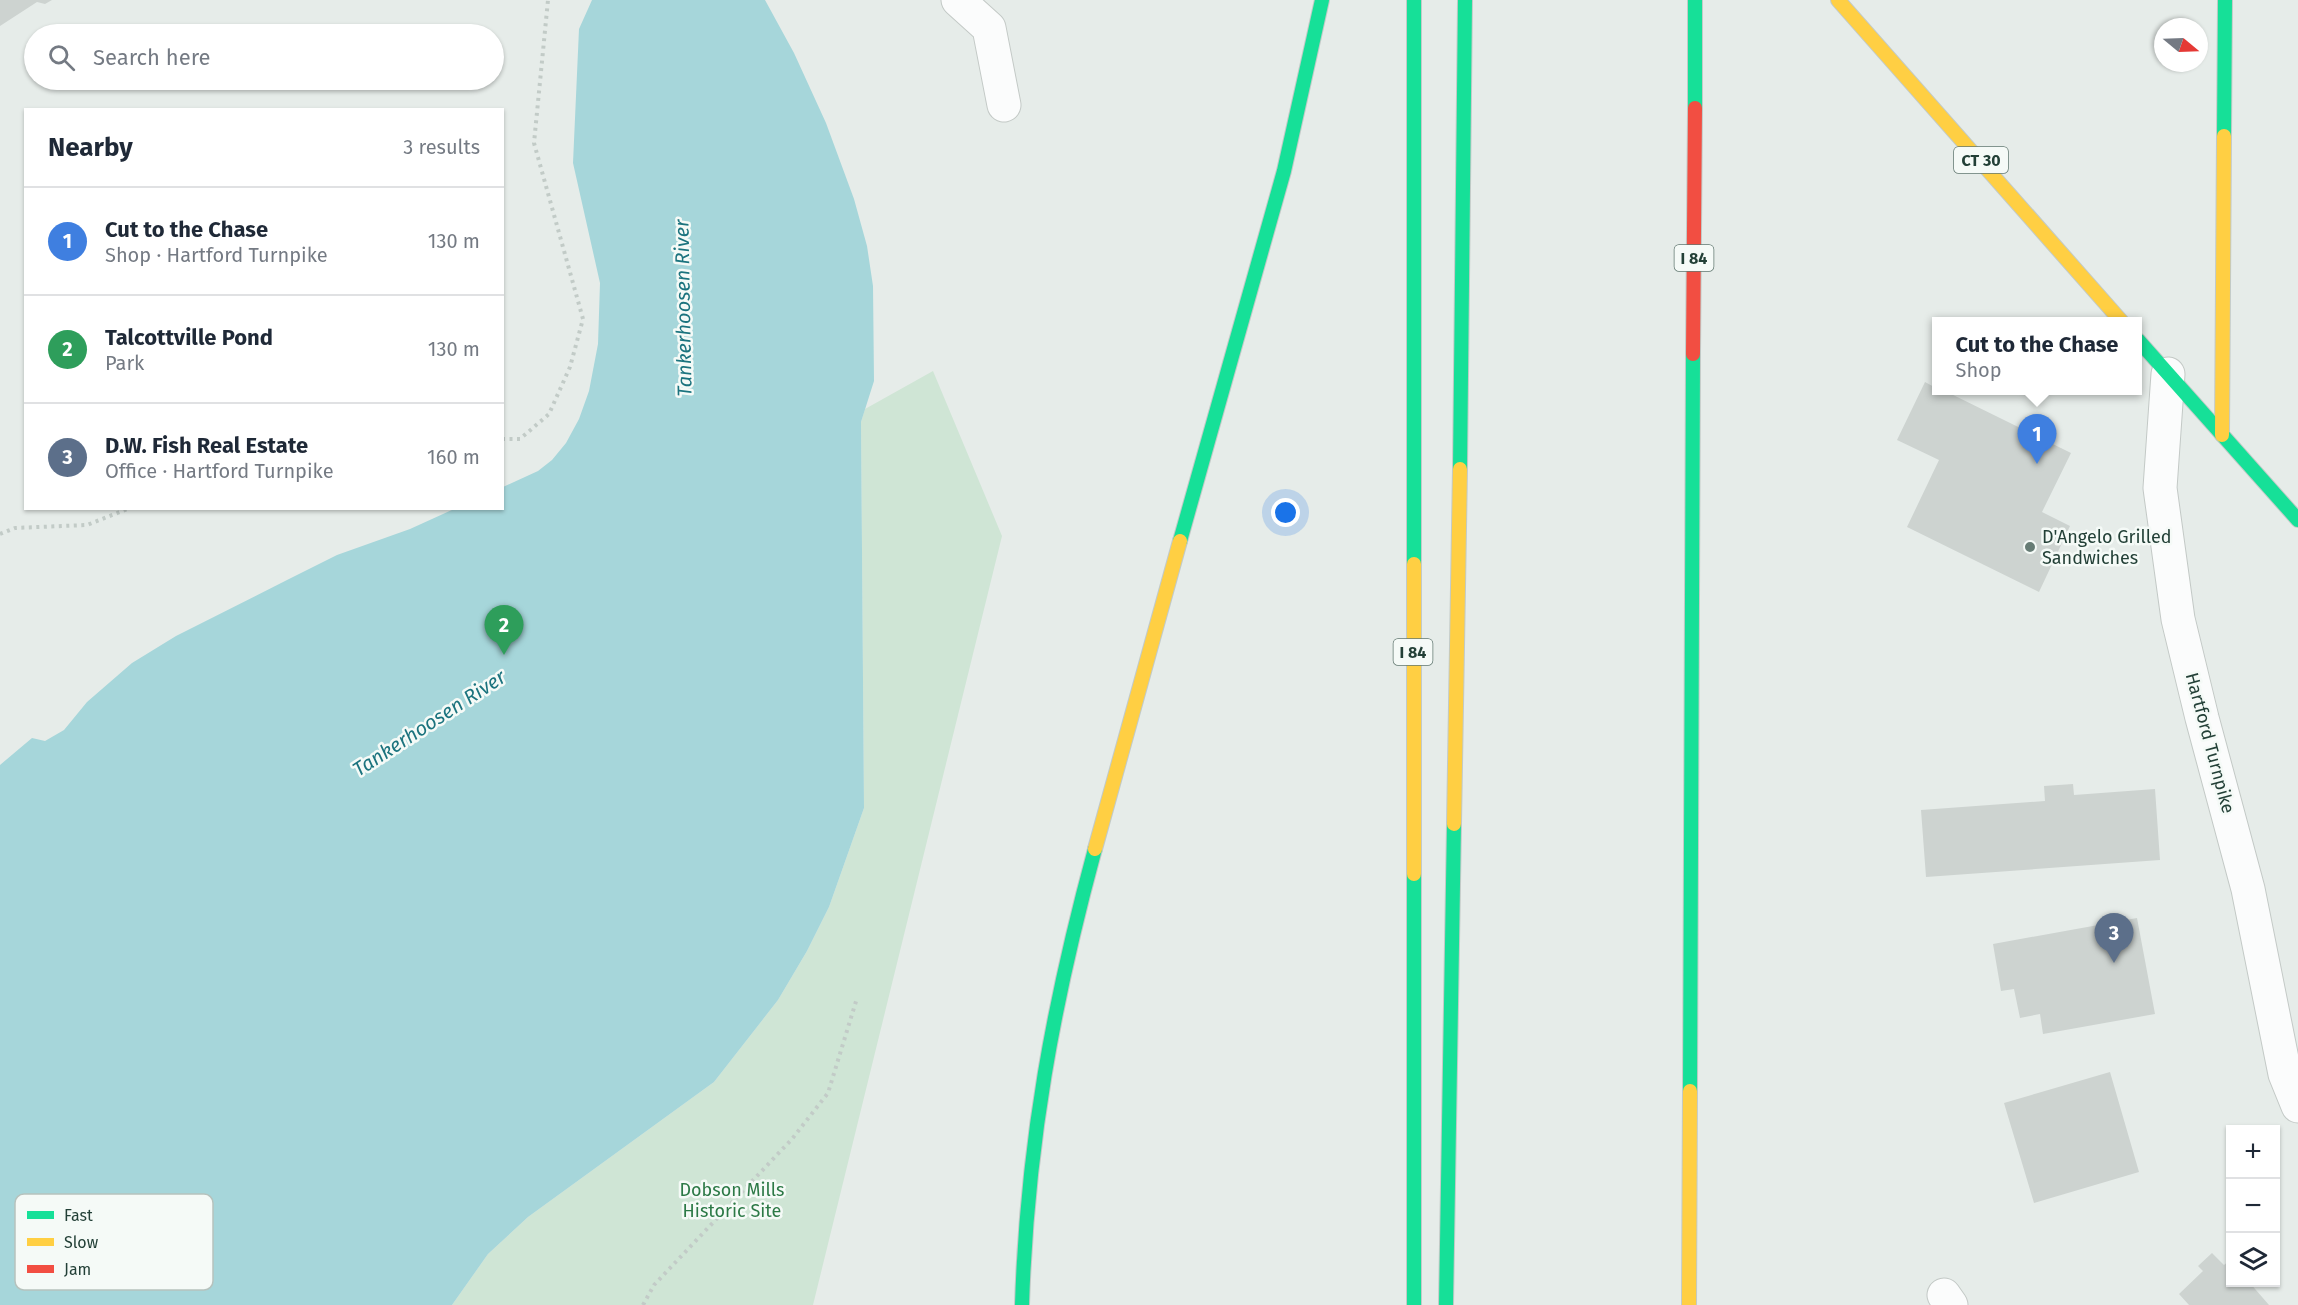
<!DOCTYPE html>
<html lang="en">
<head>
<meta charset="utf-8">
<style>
	body { margin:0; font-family:"Fira Sans",sans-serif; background:#f2f2f3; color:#1f2937 }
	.controls { position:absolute; right:18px; bottom:18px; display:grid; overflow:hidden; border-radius:0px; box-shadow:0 2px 4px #0004 }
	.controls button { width:54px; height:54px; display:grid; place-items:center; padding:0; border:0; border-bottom:2px solid #e0e1e3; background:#fff; color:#1f2937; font:30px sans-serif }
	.compass { position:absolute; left:2154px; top:18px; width:54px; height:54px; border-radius:50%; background:#fff; box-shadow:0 2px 4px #0004; rotate:109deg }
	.you { position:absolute; left:1286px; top:513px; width:21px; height:21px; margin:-15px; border:4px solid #fff; border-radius:50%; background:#1a73e8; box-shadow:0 0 0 9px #1a73e833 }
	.badge { display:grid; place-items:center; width:39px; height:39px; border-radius:50%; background:#677c75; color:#fff; font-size:20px; font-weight:700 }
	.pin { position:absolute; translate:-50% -50px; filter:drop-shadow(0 2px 3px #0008) }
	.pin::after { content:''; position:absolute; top:32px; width:21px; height:18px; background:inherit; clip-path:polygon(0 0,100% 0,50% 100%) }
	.popup { position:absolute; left:1932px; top:317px; width:210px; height:78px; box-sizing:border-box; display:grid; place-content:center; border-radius:0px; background:#fff; filter:drop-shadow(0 2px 4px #0005); font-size:20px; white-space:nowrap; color:#747a83 }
	.popup b { font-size:22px; color:#1f2937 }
	.popup::after { content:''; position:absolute; left:50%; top:100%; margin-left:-12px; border:12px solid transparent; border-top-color:#fff }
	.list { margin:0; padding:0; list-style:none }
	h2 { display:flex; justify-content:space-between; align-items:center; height:78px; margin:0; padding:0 24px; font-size:26px }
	h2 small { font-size:20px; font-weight:400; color:#747a83 }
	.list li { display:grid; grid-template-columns:39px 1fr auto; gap:18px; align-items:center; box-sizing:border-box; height:108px; padding:0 24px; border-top:2px solid #e0e1e3 }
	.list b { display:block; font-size:22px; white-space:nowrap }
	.list p { margin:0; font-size:20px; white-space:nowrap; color:#747a83 }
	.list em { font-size:20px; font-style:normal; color:#747a83 }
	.icon { flex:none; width:33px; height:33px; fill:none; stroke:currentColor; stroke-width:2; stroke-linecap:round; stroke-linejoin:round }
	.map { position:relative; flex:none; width:2298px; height:1305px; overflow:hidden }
	.search { position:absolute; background:#fff; box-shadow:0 2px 4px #0004; left:24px; top:24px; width:480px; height:66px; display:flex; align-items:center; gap:15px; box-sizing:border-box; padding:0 21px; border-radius:33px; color:#747a83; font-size:22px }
	.panel { position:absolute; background:#fff; box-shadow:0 2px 4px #0004; left:24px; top:108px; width:480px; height:402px; border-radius:0px }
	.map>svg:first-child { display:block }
	.green { fill:#cfe5d5 }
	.water { fill:#a6d6da }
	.building { fill:#cdd3d0 }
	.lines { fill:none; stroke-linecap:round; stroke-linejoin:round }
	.street-casing { stroke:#c3c9c6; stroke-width:35 }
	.fast-casing { stroke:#c2cac7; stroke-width:16 }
	.slow-casing { stroke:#c2cac7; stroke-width:16 }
	.jam-casing { stroke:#c2cac7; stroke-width:16 }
	.path { stroke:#c2cbc7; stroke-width:4; stroke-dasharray:3 4.5; stroke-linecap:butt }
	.street { stroke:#fbfcfc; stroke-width:33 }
	.fast { stroke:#16e098; stroke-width:14 }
	.slow { stroke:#ffcf43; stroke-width:14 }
	.jam { stroke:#f24e42; stroke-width:14 }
	.poi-dot { fill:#677c75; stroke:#f5faf7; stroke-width:2 }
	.labels { text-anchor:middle; stroke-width:5; stroke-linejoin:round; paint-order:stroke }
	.shield { fill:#f5faf7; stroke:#627871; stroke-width:1.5 }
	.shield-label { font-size:16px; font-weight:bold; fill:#234037 }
	.poi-label { font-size:18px; fill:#234037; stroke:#f5faf7; text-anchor:start }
	.street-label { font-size:18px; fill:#234037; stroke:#f5faf7 }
	.park-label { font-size:18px; fill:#2c7946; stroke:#f5faf7 }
	.water-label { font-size:20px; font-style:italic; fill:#1b737e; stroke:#f5faf7 }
	.key { fill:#f5faf7; stroke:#b6c2bd; stroke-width:1.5 }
	.key-label { font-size:16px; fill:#234037 }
</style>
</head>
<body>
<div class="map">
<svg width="2298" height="1305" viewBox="0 0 2298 1305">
	<rect width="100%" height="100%" fill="#e6ece9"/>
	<!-- green -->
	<path class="green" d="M933 371 1002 536 813 1305H452L488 1254 528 1217 714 1082 778 1000 807 951 829 907 864 808 861 422 865 409Z"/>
	<!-- water -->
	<path class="water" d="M592 0H765L794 53 826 123 854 199 867 246 873 286 874 381 861 422 864 808 829 907 807 951 778 1000 714 1082 528 1217 488 1254 452 1305H0V765L32 738 45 741 64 730 87 702 132 663 176 636 289 579 337 555 410 529 454 509 502 508 503 487 538 471 552 460 566 443 579 419 589 391 598 344 600 283 573 163 579 29Z"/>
	<!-- building -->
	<path class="building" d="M0 0H52L45 4 37 2 0 26Z
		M1925 382 1936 388V390H1943L2071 453 2042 512 2070 526 2039 592 1907 527 1939 460 1897 440Z
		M2073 784 2074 795 2155 789 2160 860 1926 877 1921 810 2045 801 2044 786Z
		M2137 918 2155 1014 2043 1034 2040 1014 2020 1018 2014 989 2001 991 1993 944Z
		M2110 1072 2139 1172 2034 1203 2004 1103Z
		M2212 1253 2224 1265 2229 1261 2230 1263V1282H2249L2269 1305H2189L2179 1294 2203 1271 2198 1266Z"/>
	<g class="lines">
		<defs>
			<path id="street" d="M958 0 989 28 1004 105
				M2168 374 2160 488 2178 619 2202 718 2248 889 2285 1074 2298 1106
				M1944 1295 1951 1305"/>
			<path id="fast" d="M1414 0V564
				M1695 108V0
				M2224 136 2225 0
				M2138 340 2298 520
				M1460 469 1465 0
				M1180 541 1284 171 1322 0
				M1414 874V1305
				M1690 1091 1693 354
				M1022 1305C1027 1144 1053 1004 1095 849
				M1446 1305 1454 824"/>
			<path id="slow" d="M1838 0 2122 322
				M2222 435 2224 136
				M1414 564V874
				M1454 824 1460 469
				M1095 849 1180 541
				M1689 1305 1690 1091"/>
			<path id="jam" d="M1693 354 1695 108"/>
		</defs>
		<!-- street casing -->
		<use href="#street" class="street-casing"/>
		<!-- fast casing -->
		<use href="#fast" class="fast-casing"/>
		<!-- slow casing -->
		<use href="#slow" class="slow-casing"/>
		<!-- jam casing -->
		<use href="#jam" class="jam-casing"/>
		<!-- path -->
		<path class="path" d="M502 439H520L549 414 570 367 583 319 534 143 548 0
			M0 534 15 528 87 525 130 508
			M643 1305 654 1285 792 1139 828 1093 857 998"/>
		<!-- street -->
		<use href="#street" class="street"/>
		<!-- fast -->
		<use href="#fast" class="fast"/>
		<!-- slow -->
		<use href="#slow" class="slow"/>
		<!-- jam -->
		<use href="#jam" class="jam"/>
	</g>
	<!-- markers -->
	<circle class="poi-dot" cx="2030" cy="547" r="6"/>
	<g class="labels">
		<!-- shield labels -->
		<g class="shield">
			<rect x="1954" y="147" width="54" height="26" rx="4.5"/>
			<rect x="1674.5" y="245" width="39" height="26" rx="4.5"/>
			<rect x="1393.5" y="639" width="39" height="26" rx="4.5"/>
		</g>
		<g class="shield-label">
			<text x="1981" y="166">CT 30</text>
			<text x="1694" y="264">I 84</text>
			<text x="1413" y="658">I 84</text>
		</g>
		<!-- poi labels -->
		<g class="poi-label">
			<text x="2042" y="543">D'Angelo Grilled<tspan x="2042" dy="21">Sandwiches</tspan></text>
		</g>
		<!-- street labels -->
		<g class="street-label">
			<text transform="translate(2210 743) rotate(75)" y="6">Hartford Turnpike</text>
		</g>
		<!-- park labels -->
		<g class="park-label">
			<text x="732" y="1196">Dobson Mills<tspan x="732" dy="21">Historic Site</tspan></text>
		</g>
		<!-- water labels -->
		<g class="water-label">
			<text transform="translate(683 308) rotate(-91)" y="7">Tankerhoosen River</text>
			<text transform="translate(429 723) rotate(-33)" y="7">Tankerhoosen River</text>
		</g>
	</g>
	<!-- legend -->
	<rect x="15" y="1194" width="198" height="96" rx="9" class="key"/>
	<rect x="27" y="1211" width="27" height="8" fill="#16e098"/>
	<rect x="27" y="1238" width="27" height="8" fill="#ffcf43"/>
	<rect x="27" y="1265" width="27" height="8" fill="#f24e42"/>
	<g class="key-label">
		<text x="64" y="1221">Fast</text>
		<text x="64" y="1248">Slow</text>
		<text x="64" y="1275">Jam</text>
	</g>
</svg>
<div class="controls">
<button>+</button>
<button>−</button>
<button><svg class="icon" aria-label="layers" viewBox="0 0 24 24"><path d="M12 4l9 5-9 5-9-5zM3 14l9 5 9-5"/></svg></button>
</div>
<svg class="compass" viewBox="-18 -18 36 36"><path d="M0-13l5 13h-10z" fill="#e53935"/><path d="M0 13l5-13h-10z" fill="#747a83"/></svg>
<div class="you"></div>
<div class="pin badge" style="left:2037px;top:464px;background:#3f7fe0">1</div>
<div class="popup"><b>Cut to the Chase</b>Shop</div>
<div class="pin badge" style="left:504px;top:655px;background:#2e9e5b">2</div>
<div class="pin badge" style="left:2114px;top:963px;background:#5c6f8a">3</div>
<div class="search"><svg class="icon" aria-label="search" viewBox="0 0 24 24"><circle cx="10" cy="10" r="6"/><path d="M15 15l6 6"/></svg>Search here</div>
<section class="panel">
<h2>Nearby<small>3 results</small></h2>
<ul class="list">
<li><span class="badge" style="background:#3f7fe0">1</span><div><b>Cut to the Chase</b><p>Shop · Hartford Turnpike</p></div><em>130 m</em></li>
<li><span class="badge" style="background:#2e9e5b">2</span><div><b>Talcottville Pond</b><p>Park</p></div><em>130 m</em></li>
<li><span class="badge" style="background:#5c6f8a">3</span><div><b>D.W. Fish Real Estate</b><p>Office · Hartford Turnpike</p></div><em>160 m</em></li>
</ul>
</section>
</div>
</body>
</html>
